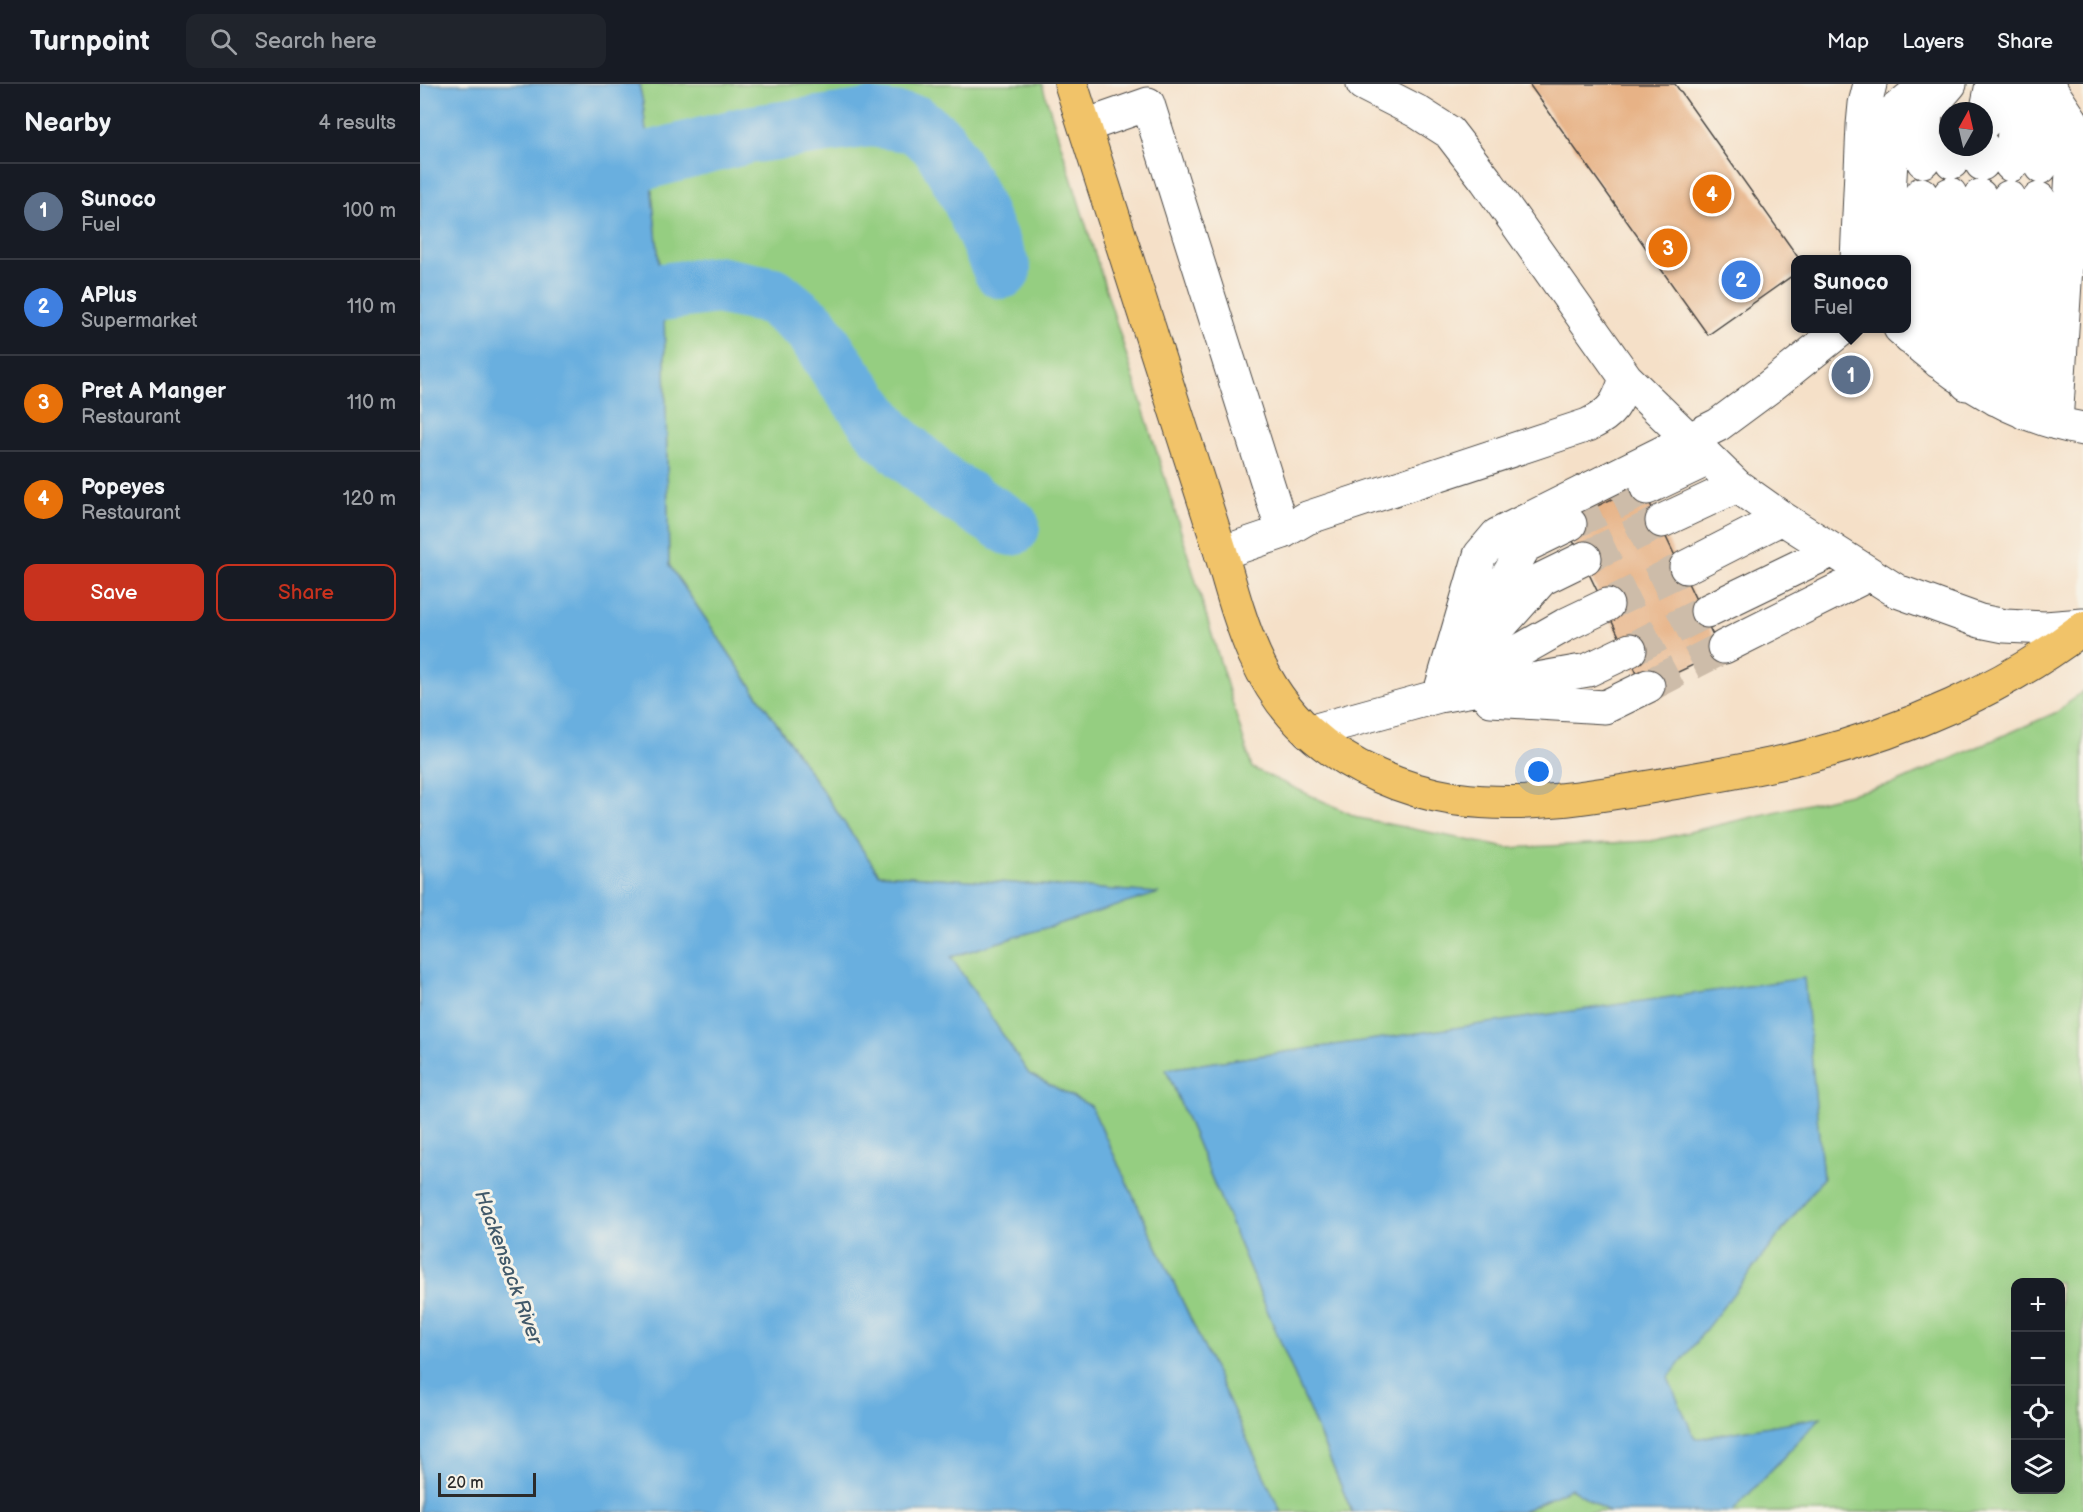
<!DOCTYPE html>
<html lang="en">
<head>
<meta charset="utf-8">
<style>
	body { margin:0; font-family:"Balsamiq Sans",sans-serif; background:#20242c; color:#f1f3f6 }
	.controls { position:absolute; right:18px; bottom:18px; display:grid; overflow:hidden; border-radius:12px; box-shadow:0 6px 24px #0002 }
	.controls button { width:54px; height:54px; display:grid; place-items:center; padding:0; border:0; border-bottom:2px solid #363941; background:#171b24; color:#f1f3f6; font:30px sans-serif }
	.compass { position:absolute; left:1519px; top:18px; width:54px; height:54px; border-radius:50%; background:#171b24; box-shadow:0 6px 24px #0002; rotate:8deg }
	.scale { position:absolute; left:18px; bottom:15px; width:98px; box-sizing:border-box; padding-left:6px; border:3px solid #2b2b2b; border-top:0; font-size:16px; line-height:21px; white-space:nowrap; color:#2b2b2b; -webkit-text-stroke:4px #f7f3e8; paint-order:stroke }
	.you { position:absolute; left:1119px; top:688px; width:21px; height:21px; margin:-15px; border:4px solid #fff; border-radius:50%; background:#1a73e8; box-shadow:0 0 0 9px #1a73e833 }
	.badge { display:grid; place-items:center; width:39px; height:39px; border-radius:50%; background:#c8321e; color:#fff; font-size:20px; font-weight:700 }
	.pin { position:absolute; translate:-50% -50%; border:3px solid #fff; box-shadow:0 2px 6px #0006 }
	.popup { position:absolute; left:1371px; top:171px; width:120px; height:78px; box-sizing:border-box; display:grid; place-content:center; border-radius:12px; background:#171b24; filter:drop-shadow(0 2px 4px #0005); font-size:20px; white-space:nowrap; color:#9ea1a6 }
	.popup b { font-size:22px; color:#f1f3f6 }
	.popup::after { content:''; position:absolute; left:50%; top:100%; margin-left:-12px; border:12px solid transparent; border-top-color:#171b24 }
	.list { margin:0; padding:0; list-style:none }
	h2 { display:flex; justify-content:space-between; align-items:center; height:78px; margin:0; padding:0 24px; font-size:26px }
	h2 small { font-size:20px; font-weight:400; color:#9ea1a6 }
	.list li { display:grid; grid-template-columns:39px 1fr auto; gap:18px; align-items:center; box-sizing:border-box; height:96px; padding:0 24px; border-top:2px solid #363941 }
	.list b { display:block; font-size:22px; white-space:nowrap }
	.list p { margin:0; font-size:20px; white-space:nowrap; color:#9ea1a6 }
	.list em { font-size:20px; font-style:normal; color:#9ea1a6 }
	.actions { display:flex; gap:12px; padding:18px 24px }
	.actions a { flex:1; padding:14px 0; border:2px solid #c8321e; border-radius:12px; text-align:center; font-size:21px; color:#c8321e }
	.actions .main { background:#c8321e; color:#fff }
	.icon { flex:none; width:33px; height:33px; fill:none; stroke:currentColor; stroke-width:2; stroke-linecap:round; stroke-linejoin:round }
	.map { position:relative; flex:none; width:1663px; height:1428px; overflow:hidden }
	header { display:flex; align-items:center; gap:36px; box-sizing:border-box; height:84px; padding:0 30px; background:#171b24; border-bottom:2px solid #363941 }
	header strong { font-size:28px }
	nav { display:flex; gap:33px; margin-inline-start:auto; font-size:21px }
	.search { width:420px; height:54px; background:#20242c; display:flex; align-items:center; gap:15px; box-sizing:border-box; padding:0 21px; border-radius:12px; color:#9ea1a6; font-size:22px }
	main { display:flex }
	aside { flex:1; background:#171b24 }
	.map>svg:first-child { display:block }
	.green { fill:#95ce81; stroke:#607c56; stroke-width:1.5; fill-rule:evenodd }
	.water { fill:#69afdf; stroke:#4a6d85; stroke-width:1.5 }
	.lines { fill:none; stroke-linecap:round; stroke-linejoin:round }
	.river { stroke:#69afdf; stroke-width:58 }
	.building { fill:#e7b286 }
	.minor-tunnel { stroke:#cdbca9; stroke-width:33; stroke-dasharray:33 16; stroke-linecap:butt }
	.minor-casing { stroke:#494643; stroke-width:35 }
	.highway-casing { stroke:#494643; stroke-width:35 }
	.minor { stroke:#fff; stroke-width:33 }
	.highway { stroke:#f1c369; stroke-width:33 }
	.labels { text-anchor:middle; stroke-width:6; stroke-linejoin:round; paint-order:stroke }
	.water-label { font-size:20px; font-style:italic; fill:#41596a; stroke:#f7f3e8 }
</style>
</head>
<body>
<header>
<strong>Turnpoint</strong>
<div class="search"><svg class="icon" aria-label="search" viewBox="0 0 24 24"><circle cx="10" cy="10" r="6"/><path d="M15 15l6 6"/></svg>Search here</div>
<nav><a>Map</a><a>Layers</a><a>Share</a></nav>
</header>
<main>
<aside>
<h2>Nearby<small>4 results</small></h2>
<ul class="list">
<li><span class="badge" style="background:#5c6f8a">1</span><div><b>Sunoco</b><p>Fuel</p></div><em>100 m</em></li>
<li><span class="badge" style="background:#3f7fe0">2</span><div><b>APlus</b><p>Supermarket</p></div><em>110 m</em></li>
<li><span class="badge" style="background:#e8710a">3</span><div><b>Pret A Manger</b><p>Restaurant</p></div><em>110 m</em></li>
<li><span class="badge" style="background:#e8710a">4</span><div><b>Popeyes</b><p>Restaurant</p></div><em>120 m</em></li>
</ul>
<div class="actions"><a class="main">Save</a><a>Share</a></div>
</aside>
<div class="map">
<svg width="1663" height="1428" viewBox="0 0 1663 1428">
	<rect width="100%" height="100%" fill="#f7f3e8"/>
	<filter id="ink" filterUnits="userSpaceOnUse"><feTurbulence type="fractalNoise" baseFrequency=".0167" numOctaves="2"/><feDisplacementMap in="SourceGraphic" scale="12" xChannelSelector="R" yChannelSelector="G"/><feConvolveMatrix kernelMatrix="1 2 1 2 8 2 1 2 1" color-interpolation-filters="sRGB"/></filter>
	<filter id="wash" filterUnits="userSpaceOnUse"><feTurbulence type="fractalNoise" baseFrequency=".008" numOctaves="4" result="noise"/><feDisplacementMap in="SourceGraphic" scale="24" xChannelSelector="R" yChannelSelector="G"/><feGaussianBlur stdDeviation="1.35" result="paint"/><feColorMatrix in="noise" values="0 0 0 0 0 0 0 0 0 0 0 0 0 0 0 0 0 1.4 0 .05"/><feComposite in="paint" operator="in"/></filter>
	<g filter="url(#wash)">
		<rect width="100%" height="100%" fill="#f5e0c8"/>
		<!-- green -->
		<path class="green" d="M219 0H622L747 401 832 684 939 734 1087 764 1231 757 1476 699 1637 628 1663 607V1428H1312L1400 1334 1275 1355 1247 1294 1403 1094 1383 895 746 985 932 1428H861L671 1022 609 990 530 873 737 809 459 790 249 481 244 228 223 19ZM1596 1198H1640V1406H1596Z
			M1151 1404 1189 1428H1101Z"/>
		<!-- water -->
		<path class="water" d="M0 0H219L223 19 244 228 249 481 459 790 739 809 531 873 609 990 671 1022 861 1428H0Z
			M1384 894 1403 1094 1248 1294 1275 1355 1401 1333 1312 1428H1189L1151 1404 1101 1428H932L746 985Z"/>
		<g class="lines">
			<!-- river -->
			<path class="river" d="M229 76 327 51 450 34 495 40 519 59 547 107 582 186
				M242 208 297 201 353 212 392 244 422 290 467 351 524 401 591 443"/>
		</g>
		<g id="blocks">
			<!-- building -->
			<path class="building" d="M1109 0H1255L1380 176H1376V189L1288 251Z
				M1221 401 1301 568 1224 604 1144 438Z"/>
		</g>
	</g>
	<g filter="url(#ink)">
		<use href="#blocks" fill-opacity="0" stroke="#494643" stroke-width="1.5"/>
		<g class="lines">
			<!-- minor-tunnel -->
			<path class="minor-tunnel" d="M1150 440 1227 404
				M1165 474 1242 437
				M1187 521 1266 483
				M1210 566 1287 527
				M1228 602 1304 563"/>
			<defs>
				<path id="minor" d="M943 0 996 27 1029 48 1066 96 1206 294 1317 402 1362 434 1477 507 1560 537 1585 542 1625 544 1663 541
					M1591 0 1595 36 1591 81
					M1609 0 1624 40 1621 83
					M1627 0 1655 42 1636 339
					M1564 39 1572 0
					M665 42 728 20 863 448
					M1503 77 1506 28 1530 0
					M1532 78 1533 63
					M1562 80 1563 63
					M1437 176 1443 41 1445 20 1450 0
					M1465 176 1474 27 1507 0
					M1480 244C1532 293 1592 333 1663 345
					M1490 254 1501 110
					M1519 278 1530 110
					M1547 300 1560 112
					M1576 315 1589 113
					M1605 329 1619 115
					M1227 404 1288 375
					M1242 437 1317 402
					M801 469 863 448 887 434 1168 341C1193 329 1198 319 1206 294
					M1266 483 1362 434
					M1287 527 1413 466
					M1065 559 1122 495 1165 474
					M1304 563 1450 490
					M1046 564 1105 462 1150 440
					M1041 600 1145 541 1187 521
					M1019 612 1060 471 1077 451 1298 341 1348 304 1423 244
					M1071 616 1185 623 1228 602
					M889 648 1019 612 1168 586 1210 566"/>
				<path id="highway" d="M651 0 801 469C820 535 835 598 888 647 927 683 984 707 1036 715 1107 725 1177 712 1247 700 1294 692 1342 684 1389 672 1485 647 1584 605 1663 544"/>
			</defs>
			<!-- minor casing -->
			<use href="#minor" class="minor-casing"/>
			<!-- highway casing -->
			<use href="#highway" class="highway-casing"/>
			<!-- minor -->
			<use href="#minor" class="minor"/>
			<!-- highway -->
			<use href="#highway" class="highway"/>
		</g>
	</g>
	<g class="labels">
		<!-- water labels -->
		<g class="water-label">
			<text transform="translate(89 1183) rotate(70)" y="7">Hackensack River</text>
		</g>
	</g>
</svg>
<div class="controls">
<button>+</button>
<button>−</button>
<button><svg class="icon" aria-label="locate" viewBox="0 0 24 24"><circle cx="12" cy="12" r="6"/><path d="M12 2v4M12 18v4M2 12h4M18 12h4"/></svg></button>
<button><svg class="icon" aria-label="layers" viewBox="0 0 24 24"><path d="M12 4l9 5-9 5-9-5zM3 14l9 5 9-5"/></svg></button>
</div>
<svg class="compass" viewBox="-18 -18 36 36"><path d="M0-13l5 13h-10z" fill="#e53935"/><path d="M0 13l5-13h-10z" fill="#9ea1a6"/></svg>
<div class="scale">20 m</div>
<div class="you"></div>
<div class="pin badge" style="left:1431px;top:291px;background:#5c6f8a">1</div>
<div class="popup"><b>Sunoco</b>Fuel</div>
<div class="pin badge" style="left:1321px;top:196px;background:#3f7fe0">2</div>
<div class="pin badge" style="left:1248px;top:164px;background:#e8710a">3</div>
<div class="pin badge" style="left:1292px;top:110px;background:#e8710a">4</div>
</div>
</main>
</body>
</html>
